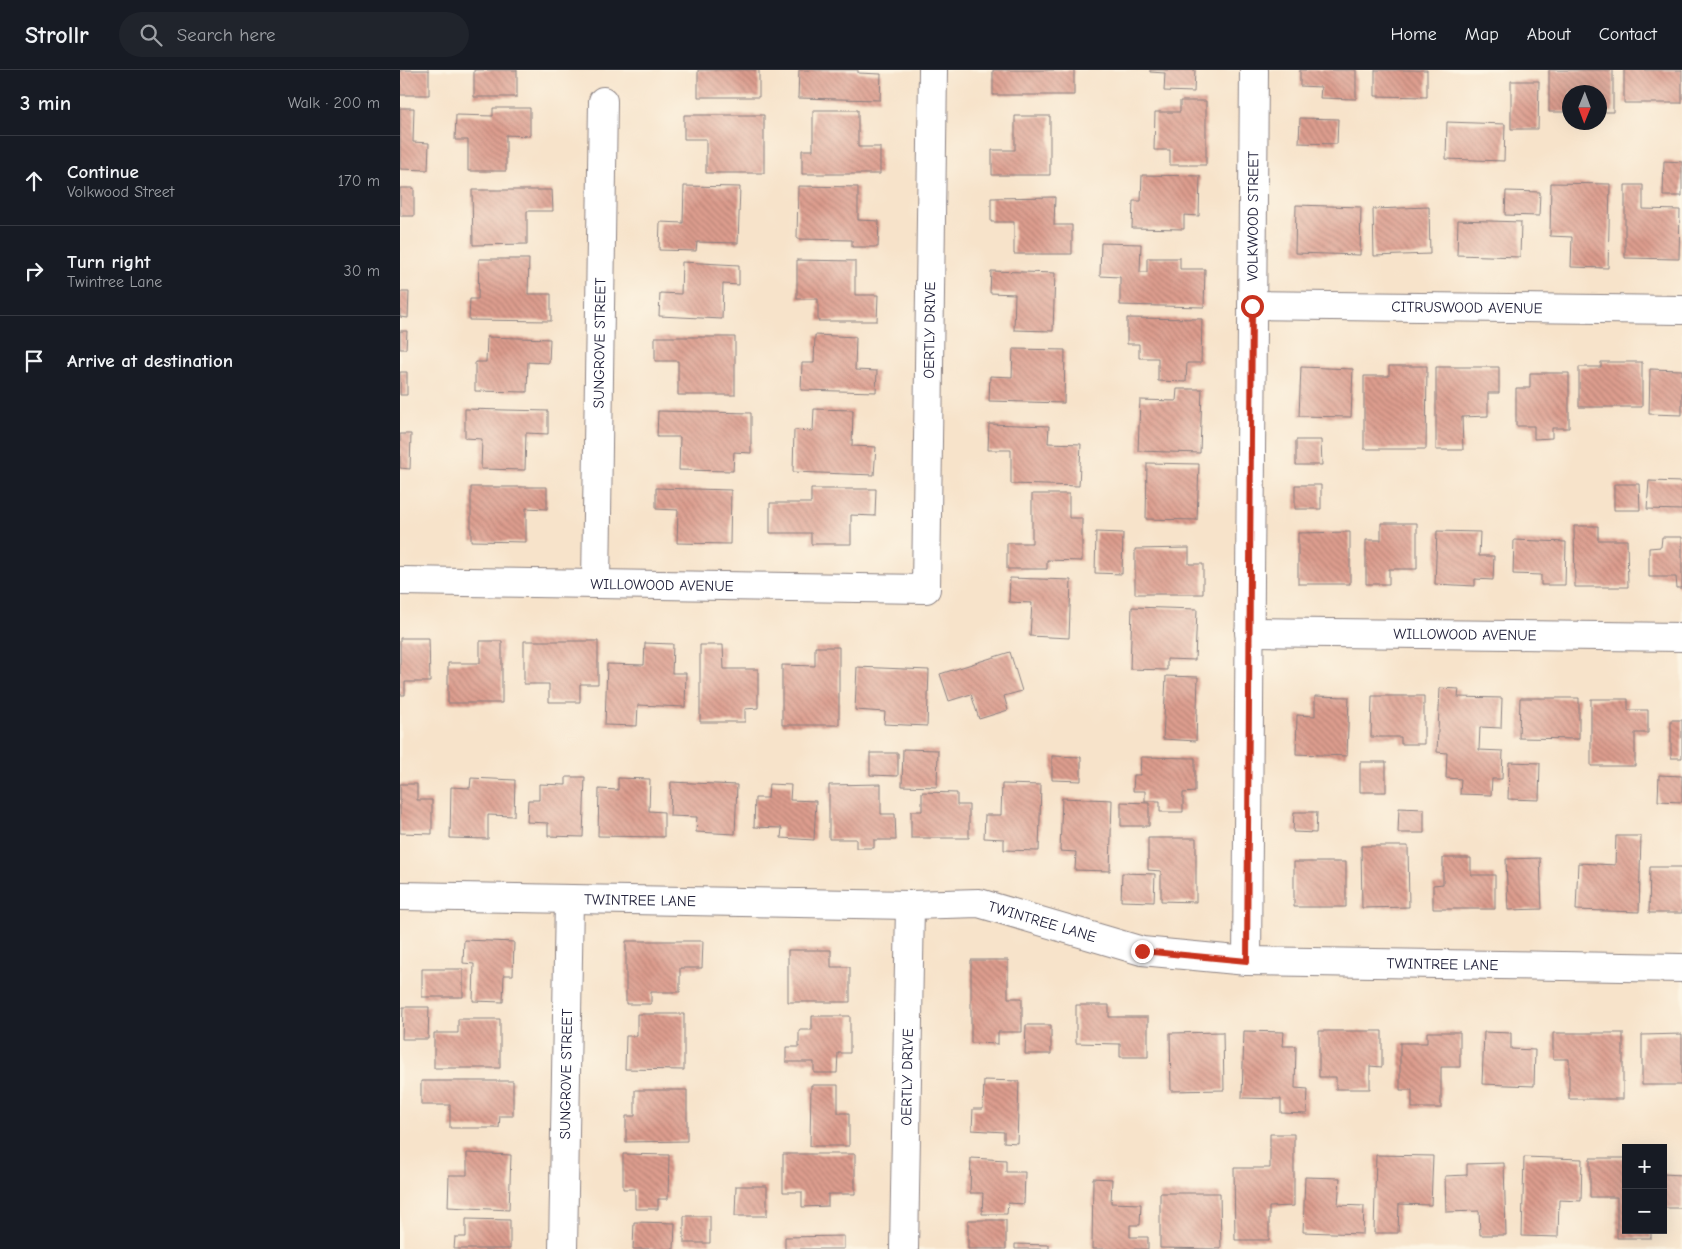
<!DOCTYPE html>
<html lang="en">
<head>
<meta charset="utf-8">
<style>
	body { margin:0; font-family:"Comic Neue",sans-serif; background:#20242c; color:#f1f3f6 }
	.controls { position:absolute; right:15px; bottom:15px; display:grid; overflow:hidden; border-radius:0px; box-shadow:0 5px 20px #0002 }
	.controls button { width:45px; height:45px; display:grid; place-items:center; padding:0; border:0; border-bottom:1px solid #363941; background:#171b24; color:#f1f3f6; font:25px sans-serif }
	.compass { position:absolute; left:1162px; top:15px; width:45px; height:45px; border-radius:50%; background:#171b24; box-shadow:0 5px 20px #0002; rotate:181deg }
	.stop { position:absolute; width:15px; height:15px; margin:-11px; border:4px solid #c8321e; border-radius:50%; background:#fff }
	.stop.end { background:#c8321e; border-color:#fff; box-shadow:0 1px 5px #0008 }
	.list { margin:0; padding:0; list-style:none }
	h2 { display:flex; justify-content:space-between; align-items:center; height:65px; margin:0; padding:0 20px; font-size:21px }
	h2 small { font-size:16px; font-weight:400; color:#9ea1a6 }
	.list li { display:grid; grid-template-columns:32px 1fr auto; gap:15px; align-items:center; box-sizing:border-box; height:90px; padding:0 20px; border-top:1px solid #363941 }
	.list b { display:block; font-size:19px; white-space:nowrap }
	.list p { margin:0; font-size:16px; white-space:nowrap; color:#9ea1a6 }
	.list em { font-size:16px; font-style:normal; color:#9ea1a6 }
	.icon { flex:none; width:28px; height:28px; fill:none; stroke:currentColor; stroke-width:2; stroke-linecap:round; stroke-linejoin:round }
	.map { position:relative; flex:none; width:1282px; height:1179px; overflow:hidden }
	header { display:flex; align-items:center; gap:30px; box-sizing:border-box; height:70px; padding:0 25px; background:#171b24; border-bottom:1px solid #363941 }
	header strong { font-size:24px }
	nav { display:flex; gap:28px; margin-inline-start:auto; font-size:18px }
	.search { width:350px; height:45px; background:#20242c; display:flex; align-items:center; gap:12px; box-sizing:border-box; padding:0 18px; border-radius:28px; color:#9ea1a6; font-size:19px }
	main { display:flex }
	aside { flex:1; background:#171b24 }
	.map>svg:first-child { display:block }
	.building { fill:url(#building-back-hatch) }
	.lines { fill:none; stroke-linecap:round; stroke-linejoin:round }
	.street-casing { stroke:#8c8282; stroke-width:30 }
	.street { stroke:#fff; stroke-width:28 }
	.route { stroke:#c8321e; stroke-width:6 }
	.labels { text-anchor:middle; stroke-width:4; stroke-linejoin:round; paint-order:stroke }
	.street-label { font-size:15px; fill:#22223b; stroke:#fcf5e5 }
</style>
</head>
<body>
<header>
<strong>Strollr</strong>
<div class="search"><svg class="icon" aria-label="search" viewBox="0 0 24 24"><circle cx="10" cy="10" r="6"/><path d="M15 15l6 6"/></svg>Search here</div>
<nav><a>Home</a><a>Map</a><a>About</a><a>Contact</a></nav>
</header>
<main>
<aside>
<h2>3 min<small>Walk · 200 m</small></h2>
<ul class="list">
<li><svg class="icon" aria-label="ahead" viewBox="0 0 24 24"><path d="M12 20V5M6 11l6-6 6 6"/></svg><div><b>Continue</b><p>Volkwood Street</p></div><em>170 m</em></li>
<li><svg class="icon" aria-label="right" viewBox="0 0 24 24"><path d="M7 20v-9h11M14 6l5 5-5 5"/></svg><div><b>Turn right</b><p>Twintree Lane</p></div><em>30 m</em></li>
<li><svg class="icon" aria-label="arrive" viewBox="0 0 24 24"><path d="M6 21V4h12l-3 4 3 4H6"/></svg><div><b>Arrive at destination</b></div></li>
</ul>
</aside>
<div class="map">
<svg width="1282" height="1179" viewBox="0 0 1282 1179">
	<defs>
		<pattern id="building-back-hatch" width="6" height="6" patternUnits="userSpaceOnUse" patternTransform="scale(1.25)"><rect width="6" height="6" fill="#dd9d8e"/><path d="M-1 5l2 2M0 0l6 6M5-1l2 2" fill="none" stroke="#b38075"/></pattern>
	</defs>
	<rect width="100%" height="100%" fill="#fcf5e5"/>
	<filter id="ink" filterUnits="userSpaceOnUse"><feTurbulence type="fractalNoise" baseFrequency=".02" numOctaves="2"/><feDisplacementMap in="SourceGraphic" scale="10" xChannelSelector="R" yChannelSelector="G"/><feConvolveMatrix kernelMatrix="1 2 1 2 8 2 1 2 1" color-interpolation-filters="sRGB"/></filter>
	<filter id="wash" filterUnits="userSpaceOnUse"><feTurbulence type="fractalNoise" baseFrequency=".0096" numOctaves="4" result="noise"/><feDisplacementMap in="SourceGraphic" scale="20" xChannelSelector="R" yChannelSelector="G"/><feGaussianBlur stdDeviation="1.12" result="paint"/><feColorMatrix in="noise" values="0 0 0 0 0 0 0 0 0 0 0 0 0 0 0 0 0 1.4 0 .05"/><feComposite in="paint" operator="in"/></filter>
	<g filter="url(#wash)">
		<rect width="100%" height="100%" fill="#f7e3ca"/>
		<g id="blocks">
			<!-- building -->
			<path class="building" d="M0 0H29V25H0Z
				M74 0H117V27H74Z
				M298 0H359V27H298Z
				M399 0H458V3L481 4 480 30 398 28Z
				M593 0H674V25H593Z
				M750 0H795L794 22 764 21 765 3 750 2Z
				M900 0H956V29L920 28 921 17 900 16Z
				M975 0H1027V27L975 26Z
				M1149 0H1213V42H1200V22H1170V42H1149Z
				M1224 0H1282V33H1224Z
				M1111 11H1139L1138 59H1111Z
				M780 31H806V95H770V80H754L755 42H780Z
				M0 38H14L13 72 29 73 28 100 0 99Z
				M93 38H130V66L106 65V101H68V70H55L56 45 93 46Z
				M413 40H458V77H480V104H402V80H413Z
				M284 45H364V103H306V69H284Z
				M615 46H650V105H592V80H615Z
				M900 48 938 49 937 74 899 73Z
				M1047 52 1105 54 1104 91 1046 89Z
				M1264 91 1282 92V126H1263Z
				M742 105 800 106 799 146 784 145V159L732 158 733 131H741Z
				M1151 113 1210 114 1208 198 1171 197 1172 167 1150 166Z
				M1225 115H1243V139L1280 140 1279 189 1225 188Z
				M284 116 340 117 338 173 297 172 296 181 259 180 260 152 283 153Z
				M398 116 458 117V150L479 151 478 177H452V170L397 169Z
				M0 118H14V146H0Z
				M72 120H152L153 141H127V174L73 175Z
				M1106 121 1140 122 1139 146 1105 145Z
				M655 127 654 155H672V184H614V152H591V128Z
				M896 135 961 137 960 185 895 183Z
				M1029 137 1030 184 974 186 973 139Z
				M1058 150 1121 152 1120 187 1057 185Z
				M701 173 741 174 740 202H747V188H780V199H805L804 237 720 235V207L700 206Z
				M79 189H129L128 224H151V251L69 250 70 229H78Z
				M397 190 455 191V225H478L477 251H418V229H397Z
				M282 192 339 195V215L323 214 322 249 259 246 260 223 281 224Z
				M591 201 655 203 653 261 614 260 615 224 590 223Z
				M0 222H9L8 248 0 247Z
				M727 248 802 249 801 293H787L786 312 758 311V288H739V274H727Z
				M0 261H7L6 279H0Z
				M415 265 456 267 455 300 477 301 476 322 401 320 402 293H414Z
				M87 267 150 269 149 293 128 292 127 322 75 321V292H86Z
				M255 267H335V325H278V291H255Z
				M613 279 665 280 664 333 589 331 590 306 612 307Z
				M1201 292H1242V337H1179V297H1201Z
				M989 296H1027L1026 379H964V306H989Z
				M901 297 953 299 951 347 899 346Z
				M1036 297H1099V323H1088V346L1062 347 1063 380H1036Z
				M1250 299 1282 300V345L1249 344Z
				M0 302H7V325H0Z
				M1130 303H1169V358H1152V368L1134 369V356H1116V318H1130Z
				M777 319H802L800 383 738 381 740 330 776 331Z
				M65 339 148 341V364L126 363 125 400 81 399 82 369 65 368Z
				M414 339 453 340 452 376 476 377 474 405 393 402 394 360 413 361Z
				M258 341 351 343V383L334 382 333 401 279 400 280 367H257Z
				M589 354 649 356 648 373 681 374 679 416 611 414V380H588Z
				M0 364H11L10 399 0 398Z
				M896 370H921L922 395H896Z
				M747 393 799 394 797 450 746 449Z
				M1249 411 1282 412V440L1247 439Z
				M1214 414H1239L1240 440H1214Z
				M895 415H921V439H895Z
				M71 417H147V439L126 438V472L71 471Z
				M256 418 331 420 330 474 277 473 278 440 256 439Z
				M411 419H476L475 446 451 445V474H411V463H370V433H411Z
				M632 424H669V448H682V491L647 490V499H607V473H632Z
				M981 453H1017V499H989V514H966V470H981Z
				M1174 456H1198V470H1227L1228 517H1175Z
				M1037 461 1080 462 1079 486H1094L1093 510 1075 509V516L1035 514Z
				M696 462 723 463 722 504 695 503Z
				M950 462V514H898V463Z
				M1262 467H1282V518H1277L1276 507H1249V478L1261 477Z
				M1114 470 1166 472 1165 515H1141V505L1113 504Z
				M789 478V494H803V524H735V479Z
				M610 508 671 510 669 568 630 566 632 533 609 532Z
				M732 537 797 539 795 590 767 589V600L730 599Z
				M0 568H29L30 612H5V625H0Z
				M80 571H102V633H48V593H80Z
				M124 571H198V614H180V632H149V614H124Z
				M245 573 273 574 272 603H286L285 637 238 635 237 656 205 655 207 594 244 595Z
				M300 575H323L324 599H358V638L345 639V652H300Z
				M415 577H439V655H382V595L415 596Z
				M610 582 622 621 604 626 608 640 579 649 571 624 549 631 540 604Z
				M457 597 529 600 527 656 484 654 485 642 455 640Z
				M766 606 798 607 796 671 763 669Z
				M1040 618 1059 619 1058 627 1102 628 1101 658 1080 657 1079 680 1103 681 1102 709H1092L1091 725 1060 724 1061 709 1046 708 1047 683 1037 682Z
				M915 626 949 627 947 686 896 684 897 645 915 646Z
				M972 626H1024V674H1001V667H971Z
				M1120 628H1179V669L1119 668Z
				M1191 629H1228V640H1248V663H1235V696H1191Z
				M1271 650H1282V688H1271Z
				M503 679 538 680 537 717 502 716Z
				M470 683H498V706L470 705Z
				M652 686 681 687V711L652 710Z
				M741 687 795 688V722L783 723V742H760V731H745V721H733L734 705H740Z
				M960 692H986V722H960Z
				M1109 692 1140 693 1139 730 1108 729Z
				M1259 705 1282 706V732L1258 731Z
				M166 707H185L183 767 148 766V753L127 752 128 730H139V714L166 715Z
				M71 708 115 710 114 746 88 745V769L50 768 51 717 70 718Z
				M218 708 250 709 249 741 264 742V767L198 766 199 719 218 720Z
				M271 712 337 715 335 764 296 762 297 747 270 746Z
				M0 714H17V730H32V764L0 763Z
				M369 714 391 715 390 730 416 731 414 770 381 768 382 758 354 757 355 728H368Z
				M481 714V744H495L496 770H474V778H456V769H429V715Z
				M602 714 641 715 639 781 604 780V769L584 768 585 745H601Z
				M522 722 557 723V735H569V768H511V741H522Z
				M662 728 712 730 710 801 675 800 676 782 660 781Z
				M721 732 749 733V756H721Z
				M999 738 1024 739V763H998Z
				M894 742H917L916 763 893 762Z
				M1216 766H1241L1239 842 1176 840 1178 793 1215 795Z
				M748 768H796V832L761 831V801L748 800Z
				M961 776H1008L1009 837 962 838Z
				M1043 788H1071V805H1095V839H1033V815L1043 814Z
				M1140 788 1142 839 1108 840 1106 789Z
				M894 792H946V837H894Z
				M1250 797H1282V843H1249Z
				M722 803 755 804 754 832 721 831Z
				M64 870 114 872 113 905H104L103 932 73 931 74 894 63 893Z
				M226 871H303L302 898H280V922H251V934H226Z
				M388 880H431V897H450V932H388Z
				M571 890H608V928H622V962H598V974L571 973Z
				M22 899H63V927H22Z
				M676 935H709V947H748V987H720V974L676 973Z
				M3 937H29L28 969H2Z
				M237 944H284V1000L225 999 226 966H237Z
				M412 946H450V983H438L437 1003H414V992H386V977H399V960H412Z
				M58 949H100V998H34V963H58Z
				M626 955H651V984H625Z
				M844 961 884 962 883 976H896L895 1018 908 1019 907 1044 881 1043V1029L842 1028Z
				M919 961H982V997L970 996V1019H936V1007H919Z
				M823 962 824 1020 771 1021 770 963Z
				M1027 962H1060V997H1041V1038H1012V1020H1000V973H1027Z
				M1084 962 1111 963V979L1135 980 1134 1016 1082 1014Z
				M1153 963H1223V1029H1169V989H1153Z
				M1282 964V1015H1242V965Z
				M584 1010 619 1011 617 1073 604 1072V1062L572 1060 573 1039H583Z
				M21 1011H113V1046H100L99 1058H50V1035H21Z
				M411 1015H438V1043H449V1076H410Z
				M235 1020H287V1071L226 1072V1046H235Z
				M870 1064H894V1136L869 1137V1170H835L834 1098H870Z
				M67 1083 111 1085 109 1140 48 1137 49 1105H67Z
				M223 1084 269 1085 268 1129H258V1139H235V1119H223Z
				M383 1084H455V1124H428V1136L402 1137V1122H383Z
				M976 1085 1033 1086 1031 1135 999 1134 998 1163H974Z
				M1124 1087 1182 1089 1181 1131 1159 1130 1158 1167 1122 1166Z
				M571 1088 606 1090V1102H625L624 1134 608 1133 607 1144H582L583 1123H570Z
				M1190 1088H1226V1160H1251V1168H1217V1127H1190Z
				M1104 1093 1106 1165H1080L1079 1141 1046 1142 1045 1106 1067 1105V1094Z
				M1263 1104 1282 1105V1138H1263Z
				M905 1107 940 1108 938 1135 964 1136 963 1164 903 1162Z
				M693 1108 712 1109 711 1133 741 1134 740 1155H730V1167H748V1179H692Z
				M336 1116H367V1146H335Z
				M760 1123H820L821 1179 760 1178Z
				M284 1146H310V1173H284Z
				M66 1149 110 1150V1179H54L55 1167H66Z
				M568 1150H606V1179H568Z
				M234 1152 275 1153 274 1179H233Z
				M444 1166V1179H385V1167Z
				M615 1174 649 1175V1179H615Z"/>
		</g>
	</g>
	<g filter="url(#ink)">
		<use href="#blocks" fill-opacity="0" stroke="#8c8282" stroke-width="1"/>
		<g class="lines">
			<defs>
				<g id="street">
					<path id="s1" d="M852 235 1282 240"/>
					<path id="s2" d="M0 511 526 519 533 0"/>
					<path id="s3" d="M196 514 203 31"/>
					<path id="s4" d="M849 562 1282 567"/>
					<path id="s5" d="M0 826 510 835 579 833 742 881 847 891 1282 898"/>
					<path id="s6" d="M847 891 854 0"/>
					<path id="s7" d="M163 1179 169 829"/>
					<path id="s8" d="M504 1179 510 835"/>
				</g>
			</defs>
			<!-- street casing -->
			<use href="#street" class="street-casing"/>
			<!-- street -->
			<use href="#street" class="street"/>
		</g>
	</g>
	<g class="lines" filter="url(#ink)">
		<!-- route -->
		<path class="route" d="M742 881 847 891 852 236"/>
	</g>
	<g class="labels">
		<!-- street labels -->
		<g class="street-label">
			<text dy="5" stroke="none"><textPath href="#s6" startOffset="745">VOLKWOOD STREET</textPath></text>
			<text dy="5" stroke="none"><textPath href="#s1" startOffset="215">CITRUSWOOD AVENUE</textPath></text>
			<text dy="5" stroke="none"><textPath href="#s2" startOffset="785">OERTLY DRIVE</textPath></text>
			<text dy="5" stroke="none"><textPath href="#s3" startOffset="241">SUNGROVE STREET</textPath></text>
			<text dy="5" stroke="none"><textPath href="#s2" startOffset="262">WILLOWOOD AVENUE</textPath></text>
			<text dy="5" stroke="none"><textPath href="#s4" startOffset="216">WILLOWOOD AVENUE</textPath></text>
			<text dy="5" stroke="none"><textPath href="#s5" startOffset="240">TWINTREE LANE</textPath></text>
			<text dy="5" stroke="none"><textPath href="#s5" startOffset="645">TWINTREE LANE</textPath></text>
			<text dy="5" stroke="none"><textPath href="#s5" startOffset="1050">TWINTREE LANE</textPath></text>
			<text dy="5" stroke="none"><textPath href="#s7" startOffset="175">SUNGROVE STREET</textPath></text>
			<text dy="5" stroke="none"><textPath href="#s8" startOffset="172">OERTLY DRIVE</textPath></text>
		</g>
	</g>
</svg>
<div class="controls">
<button>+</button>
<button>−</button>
</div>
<svg class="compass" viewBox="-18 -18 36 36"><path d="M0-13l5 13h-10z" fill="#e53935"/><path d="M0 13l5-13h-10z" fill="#9ea1a6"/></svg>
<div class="stop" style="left:852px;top:236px"></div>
<div class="stop end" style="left:742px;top:881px"></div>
</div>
</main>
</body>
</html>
